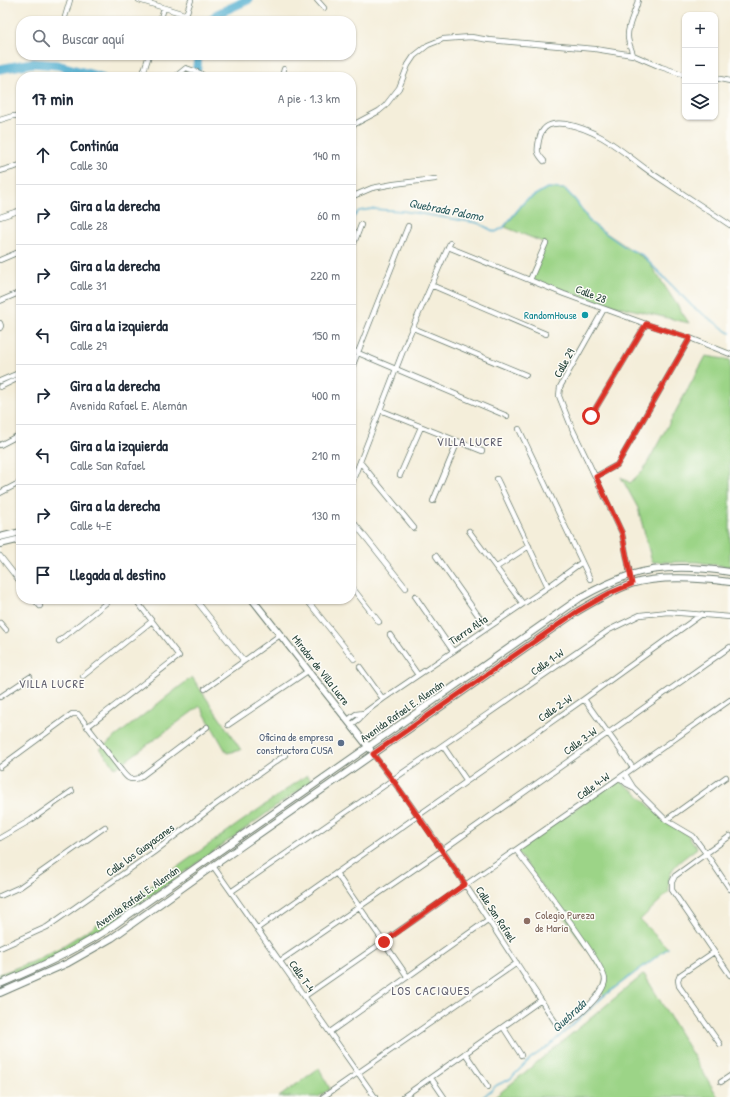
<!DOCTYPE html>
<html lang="es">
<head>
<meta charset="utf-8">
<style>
	body { margin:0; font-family:"Patrick Hand",sans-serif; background:#f6f6f7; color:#1f2937 }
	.controls { position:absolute; right:12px; top:12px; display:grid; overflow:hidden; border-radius:8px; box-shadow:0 1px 3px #0004 }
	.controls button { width:36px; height:36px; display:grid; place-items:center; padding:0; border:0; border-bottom:1px solid #e0e1e3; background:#fff; color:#1f2937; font:20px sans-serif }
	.stop { position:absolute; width:12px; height:12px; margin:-9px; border:3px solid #d93025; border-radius:50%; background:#fff }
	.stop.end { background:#d93025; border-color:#fff; box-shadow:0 1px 4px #0008 }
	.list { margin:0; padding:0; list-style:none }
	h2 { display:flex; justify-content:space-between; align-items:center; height:52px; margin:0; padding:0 16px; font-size:17px }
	h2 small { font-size:13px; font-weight:400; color:#747a83 }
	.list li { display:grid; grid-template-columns:26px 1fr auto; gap:12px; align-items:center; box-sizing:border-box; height:60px; padding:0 16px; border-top:1px solid #e0e1e3 }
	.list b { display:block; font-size:15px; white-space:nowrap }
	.list p { margin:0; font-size:13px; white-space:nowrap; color:#747a83 }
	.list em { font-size:13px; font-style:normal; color:#747a83 }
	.icon { flex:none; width:22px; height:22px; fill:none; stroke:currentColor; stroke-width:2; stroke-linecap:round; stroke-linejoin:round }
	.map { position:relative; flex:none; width:730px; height:1097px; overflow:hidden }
	.search { position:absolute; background:#fff; box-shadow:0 1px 3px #0004; left:16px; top:16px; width:340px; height:44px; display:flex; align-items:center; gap:10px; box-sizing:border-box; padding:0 14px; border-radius:16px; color:#747a83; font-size:15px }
	.panel { position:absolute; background:#fff; box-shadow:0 1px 3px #0004; left:16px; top:72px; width:340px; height:532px; border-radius:16px }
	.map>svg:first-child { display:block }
	.green { fill:#9cd487; stroke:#5e885e }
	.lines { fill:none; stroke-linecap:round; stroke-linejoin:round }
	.stream { stroke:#51aecf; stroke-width:1.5 }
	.river { stroke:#51aecf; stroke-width:9 }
	.street-casing { stroke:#6a7b6e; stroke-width:6 }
	.secondary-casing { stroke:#6a7b6e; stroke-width:8 }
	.street { stroke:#fff; stroke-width:4.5 }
	.secondary { stroke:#fff; stroke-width:6 }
	.route { stroke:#d93025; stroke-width:5 }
	.culture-dot { fill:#0f9aa8; stroke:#fdfcf7; stroke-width:1.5 }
	.service-dot { fill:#5c6f8a; stroke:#fdfcf7; stroke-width:1.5 }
	.education-dot { fill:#8d6e63; stroke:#fdfcf7; stroke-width:1.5 }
	.labels { text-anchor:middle; stroke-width:3; stroke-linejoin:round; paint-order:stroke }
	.street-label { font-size:11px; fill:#1f3d34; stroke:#fdfcf7 }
	.culture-label { font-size:11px; fill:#0d838f; stroke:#fdfcf7; text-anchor:end }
	.service-label { font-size:11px; fill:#4e5e75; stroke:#fdfcf7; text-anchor:end }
	.education-label { font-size:11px; fill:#785e54; stroke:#fdfcf7; text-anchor:start }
	.water-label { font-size:12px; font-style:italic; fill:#2e5f62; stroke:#fdfcf7 }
	.neighbourhood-label { font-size:12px; letter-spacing:1px; fill:#5e5d6c; stroke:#fdfcf7 }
</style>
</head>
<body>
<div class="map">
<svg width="730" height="1097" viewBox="0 0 730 1097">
	<rect width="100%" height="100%" fill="#fdfcf7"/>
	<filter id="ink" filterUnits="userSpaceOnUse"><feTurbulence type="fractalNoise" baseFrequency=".025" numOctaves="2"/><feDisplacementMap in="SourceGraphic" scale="8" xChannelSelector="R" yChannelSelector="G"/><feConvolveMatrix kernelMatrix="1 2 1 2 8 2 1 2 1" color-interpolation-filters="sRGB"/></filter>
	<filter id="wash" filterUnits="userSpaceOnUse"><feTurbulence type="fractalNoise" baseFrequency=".012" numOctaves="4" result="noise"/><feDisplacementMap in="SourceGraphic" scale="16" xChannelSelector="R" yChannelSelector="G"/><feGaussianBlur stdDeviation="0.9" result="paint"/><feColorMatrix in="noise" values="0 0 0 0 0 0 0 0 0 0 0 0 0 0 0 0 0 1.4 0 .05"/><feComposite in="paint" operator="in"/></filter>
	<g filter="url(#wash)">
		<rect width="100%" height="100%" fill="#f4eeda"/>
		<!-- green -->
		<path class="green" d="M547 188 565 189 576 201 591 223 648 261 689 323 592 300 530 280 545 243 505 227 525 201Z
			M706 356 730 360V567L697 562H652L638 508 621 477 630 483 644 469Z
			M192 677 241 750 227 753 200 706 116 768 100 749Z
			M307 775 312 781 110 925 61 955 0 981V974L34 961 61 947 93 927Z
			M618 779 636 793 665 821 687 834 697 848C680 862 666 867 669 892L640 920 668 948 604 996 601 993 605 974 516 850Z
			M644 974 718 1097H495Z
			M319 1068 330 1089 318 1097H279Z"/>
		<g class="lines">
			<!-- stream -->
			<path class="stream" d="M351 220 359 211 372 209 403 211 478 223 495 232 503 228 525 201 547 188 565 189 576 201 591 223 625 247 642 255 693 307 730 333
				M483 1097 497 1085 510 1079 531 1058 549 1046 604 996 668 948"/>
			<!-- river -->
			<path class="river" d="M211 21 217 14 248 0
				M0 69 32 63 57 65 101 77
				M195 77 197 67 198 55"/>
		</g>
	</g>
	<g filter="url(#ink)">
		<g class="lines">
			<defs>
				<path id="street" d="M139 0 184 14 187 12 191 0
					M317 0 324 8
					M66 21 65 17 70 0
					M160 21 164 8
					M633 55C632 50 628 43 628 37 627 24 636 12 638 0
					M142 77 149 55
					M175 77 186 68 200 73 205 77
					M282 77 284 69
					M715 78 730 81
					M0 120 13 116H21
					M351 126 379 111 385 106 399 88 408 65 414 56 428 45 443 39 471 37 489 40 595 49 633 55 661 67 685 75
					M544 161C536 152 537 151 539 140 542 124 553 122 566 124 603 131 624 154 653 174 679 191 704 208 730 225
					M0 171 21 165
					M351 197 372 188 394 184 435 179
					M0 217 21 210
					M448 247 564 294 646 324 690 338 730 354
					M351 251 361 225
					M0 260 21 251
					M530 280 546 243
					M431 285 546 334
					M0 301 21 292
					M604 309 560 387 559 396 571 426 622 533 632 584
					M0 323 1 326 0 328
					M413 328 526 375
					M351 350 507 416
					M351 370 408 226
					M0 381 21 372
					M0 387 21 377
					M380 410 482 451
					M591 416 646 324
					M519 429 590 579
					M0 445 21 434
					M360 462 414 528
					M400 475 421 427
					M595 477 617 465 690 338
					M497 479 548 587
					M351 485 408 338 450 243
					M0 493 21 482
					M433 501 458 441
					M351 519 406 588
					M469 531 523 604
					M0 556 21 583
					M436 556 487 628
					M497 567 529 546
					M351 586 379 622
					M415 596 453 651
					M34 599 40 606
					M195 599 244 661
					M306 599 354 659
					M0 623 6 630
					M390 635 418 675
					M59 641 111 599
					M360 667 383 699
					M83 676 152 621
					M205 689 280 635
					M0 697 30 677
					M584 699 633 768
					M348 720 356 714 364 713
					M228 725 308 671
					M351 725 359 719 364 713 383 699 548 587 582 562
					M87 727 179 656 135 599
					M443 746 467 781
					M373 754C439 840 496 933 556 1023L560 1026 563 1025C576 1020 604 994 605 980 606 966 530 868 516 850
					M0 767 72 714H78L121 770C127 778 129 781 139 778L207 727
					M625 774 633 787 666 820 693 836 705 852 730 889
					M620 778 627 784 633 787
					M666 820 726 777
					M730 836 675 876 672 882V890L730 975
					M0 838 31 820 72 791
					M213 866 375 1097
					M336 873 407 976
					M232 891 609 630 640 615 668 612 730 617
					M0 896 20 887 105 827
					M258 928 584 699 702 614
					M0 948 47 927 154 852 215 805 285 755
					M714 952 680 975 678 980 679 986 720 1044
					M280 961 441 851 730 647
					M305 996 595 795 730 700
					M503 1027 521 1055
					M330 1032 489 919
					M465 1053 488 1087
					M431 1078 444 1097
					M721 1082 730 1076
					M323 1097 517 963
					M403 1097 541 1000"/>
				<path id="secondary" d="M0 537 21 532
					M0 544 21 539
					M252 599 370 749
					M0 984C37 968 73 952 107 930L580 598C596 589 612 581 630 575 661 565 698 567 730 572
					M0 993 68 963 112 938 213 866 578 611C595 601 612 591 631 584 661 575 699 578 730 582"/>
			</defs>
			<!-- street casing -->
			<use href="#street" class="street-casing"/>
			<!-- secondary casing -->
			<use href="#secondary" class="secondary-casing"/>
			<!-- street -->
			<use href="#street" class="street"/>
			<!-- secondary -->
			<use href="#secondary" class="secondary"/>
		</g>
	</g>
	<g class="lines" filter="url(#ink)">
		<!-- route -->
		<path class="route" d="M384 942 465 884 393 780 373 754 578 611 610 593 632 584 622 533 596 477 617 465 690 338 646 324 591 416"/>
	</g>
	<!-- markers -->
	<circle class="culture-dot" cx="585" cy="315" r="4"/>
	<circle class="service-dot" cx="341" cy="743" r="4"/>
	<circle class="education-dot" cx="527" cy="921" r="4"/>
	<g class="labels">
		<!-- street labels -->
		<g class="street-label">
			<text transform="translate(591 294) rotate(21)" y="4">Calle 28</text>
			<text transform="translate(564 363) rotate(-61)" y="4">Calle 29</text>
			<text transform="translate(468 630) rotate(-34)" y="4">Tierra Alta</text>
			<text transform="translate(547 662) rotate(-35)" y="4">Calle 1-W</text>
			<text transform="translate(321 670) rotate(52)" y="4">Mirador de Villa Lucre</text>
			<text transform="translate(555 708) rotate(-35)" y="4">Calle 2-W</text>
			<text transform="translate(402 711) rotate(-35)" y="4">Avenida Rafael E. Alemán</text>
			<text transform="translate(580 741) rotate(-36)" y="4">Calle 3-W</text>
			<text transform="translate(593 786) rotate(-36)" y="4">Calle 4-W</text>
			<text transform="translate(140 850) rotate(-36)" y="4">Calle los Guayacanes</text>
			<text transform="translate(137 897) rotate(-35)" y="4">Avenida Rafael E. Alemán</text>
			<text transform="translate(496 914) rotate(57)" y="4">Calle San Rafael</text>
			<text transform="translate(302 976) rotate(55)" y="4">Calle T-4</text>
		</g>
		<!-- culture labels -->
		<g class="culture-label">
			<text x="577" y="319">RandomHouse</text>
		</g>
		<!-- service labels -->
		<g class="service-label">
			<text x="333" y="741">Oficina de empresa<tspan x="333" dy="13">constructora CUSA</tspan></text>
		</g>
		<!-- education labels -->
		<g class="education-label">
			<text x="535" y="919">Colegio Pureza<tspan x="535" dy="13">de María</tspan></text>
		</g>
		<!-- water labels -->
		<g class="water-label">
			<text transform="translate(446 210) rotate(11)" y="4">Quebrada Palomo</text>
			<text transform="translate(569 1016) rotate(-43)" y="4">Quebrada</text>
		</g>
		<!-- neighbourhood labels -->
		<g class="neighbourhood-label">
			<text x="470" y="446">VILLA LUCRE</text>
			<text x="52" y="688">VILLA LUCRE</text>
			<text x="431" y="995">LOS CACIQUES</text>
		</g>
	</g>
</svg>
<div class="controls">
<button>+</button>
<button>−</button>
<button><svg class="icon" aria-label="layers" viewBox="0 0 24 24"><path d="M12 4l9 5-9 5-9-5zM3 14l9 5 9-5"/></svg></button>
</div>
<div class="stop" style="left:591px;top:416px"></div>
<div class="stop end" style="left:384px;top:942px"></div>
<div class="search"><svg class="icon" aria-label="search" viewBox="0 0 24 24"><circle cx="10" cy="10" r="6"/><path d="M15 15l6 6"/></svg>Buscar aquí</div>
<section class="panel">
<h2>17 min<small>A pie · 1.3 km</small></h2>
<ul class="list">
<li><svg class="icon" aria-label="ahead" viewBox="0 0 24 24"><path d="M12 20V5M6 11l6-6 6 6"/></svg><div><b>Continúa</b><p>Calle 30</p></div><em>140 m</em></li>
<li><svg class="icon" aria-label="right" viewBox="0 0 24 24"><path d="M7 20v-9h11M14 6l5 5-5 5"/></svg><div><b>Gira a la derecha</b><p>Calle 28</p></div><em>60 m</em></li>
<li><svg class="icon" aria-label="right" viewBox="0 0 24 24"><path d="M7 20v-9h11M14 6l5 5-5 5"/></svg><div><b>Gira a la derecha</b><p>Calle 31</p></div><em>220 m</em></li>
<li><svg class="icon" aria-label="left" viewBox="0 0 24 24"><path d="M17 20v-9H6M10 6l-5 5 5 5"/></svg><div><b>Gira a la izquierda</b><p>Calle 29</p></div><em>150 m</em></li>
<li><svg class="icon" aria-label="right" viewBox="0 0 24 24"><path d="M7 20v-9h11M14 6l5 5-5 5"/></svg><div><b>Gira a la derecha</b><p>Avenida Rafael E. Alemán</p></div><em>400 m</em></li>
<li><svg class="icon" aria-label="left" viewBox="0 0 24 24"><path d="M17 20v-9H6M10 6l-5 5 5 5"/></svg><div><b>Gira a la izquierda</b><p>Calle San Rafael</p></div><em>210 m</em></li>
<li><svg class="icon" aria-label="right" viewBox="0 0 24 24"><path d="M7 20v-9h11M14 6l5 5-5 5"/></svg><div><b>Gira a la derecha</b><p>Calle 4-E</p></div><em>130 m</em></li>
<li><svg class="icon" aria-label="arrive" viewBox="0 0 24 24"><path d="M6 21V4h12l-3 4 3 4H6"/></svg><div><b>Llegada al destino</b></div></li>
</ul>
</section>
</div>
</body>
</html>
